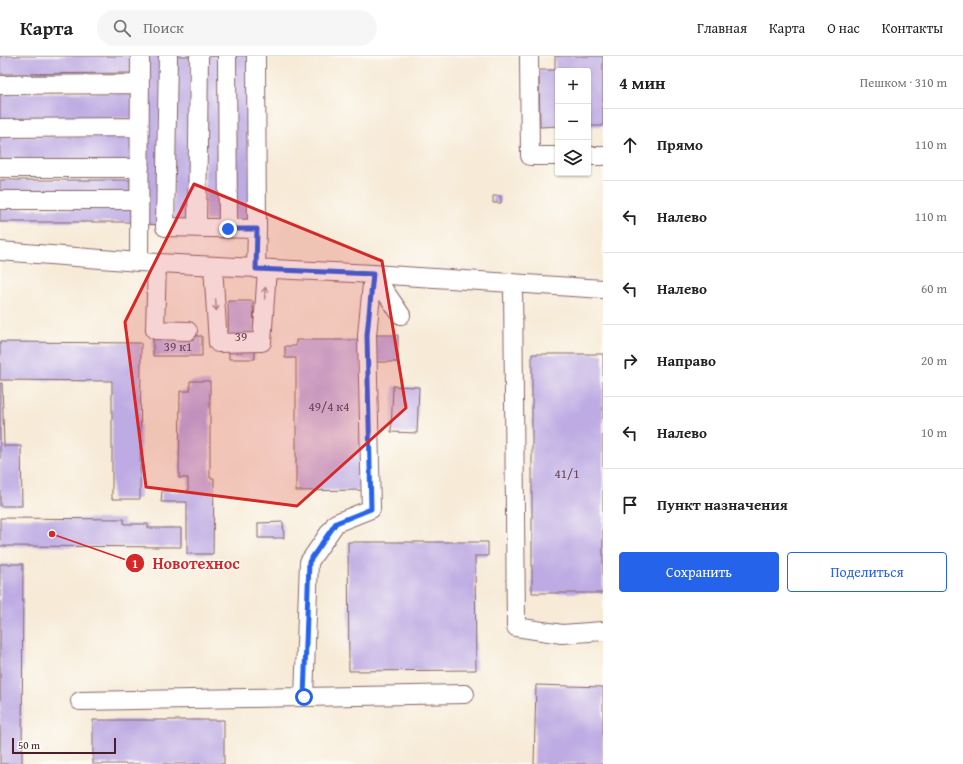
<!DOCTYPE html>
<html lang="ru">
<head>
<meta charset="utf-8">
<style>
	body { margin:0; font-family:"Gentium Book Plus",serif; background:#f6f6f6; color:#222 }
	.controls { position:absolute; right:12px; top:12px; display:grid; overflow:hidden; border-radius:4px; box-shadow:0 1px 3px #0004 }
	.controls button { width:36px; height:36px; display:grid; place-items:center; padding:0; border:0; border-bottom:1px solid #e0e0e0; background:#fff; color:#222; font:20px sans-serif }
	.scale { position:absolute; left:12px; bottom:10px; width:104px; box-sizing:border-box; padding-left:4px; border:2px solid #4a1f2b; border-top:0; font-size:11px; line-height:14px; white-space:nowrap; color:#4a1f2b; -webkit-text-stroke:3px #fdfcf7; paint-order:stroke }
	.stop { position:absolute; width:12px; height:12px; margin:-9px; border:3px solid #2563eb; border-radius:50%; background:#fff }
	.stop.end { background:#2563eb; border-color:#fff; box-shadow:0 1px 4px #0008 }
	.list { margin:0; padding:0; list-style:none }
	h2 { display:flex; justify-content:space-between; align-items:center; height:52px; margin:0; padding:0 16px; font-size:17px }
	h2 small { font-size:13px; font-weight:400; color:#767676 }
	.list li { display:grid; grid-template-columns:26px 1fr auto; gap:12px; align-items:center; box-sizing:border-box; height:72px; padding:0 16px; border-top:1px solid #e0e0e0 }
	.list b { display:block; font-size:15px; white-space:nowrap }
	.list em { font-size:13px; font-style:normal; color:#767676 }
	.actions { display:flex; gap:8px; padding:12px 16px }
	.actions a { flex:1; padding:9px 0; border:1px solid #2563eb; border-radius:4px; text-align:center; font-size:14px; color:#2563eb }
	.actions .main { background:#2563eb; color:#fff }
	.icon { flex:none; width:22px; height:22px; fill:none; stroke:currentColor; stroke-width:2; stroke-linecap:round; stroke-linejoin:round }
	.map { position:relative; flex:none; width:603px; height:708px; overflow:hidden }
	header { display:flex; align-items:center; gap:24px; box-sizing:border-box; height:56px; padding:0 20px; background:#fff; border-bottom:1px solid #e0e0e0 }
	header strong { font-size:19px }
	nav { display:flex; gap:22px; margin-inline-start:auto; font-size:14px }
	.search { width:280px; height:36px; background:#f6f6f6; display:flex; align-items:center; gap:10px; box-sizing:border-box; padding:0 14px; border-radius:22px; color:#767676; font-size:15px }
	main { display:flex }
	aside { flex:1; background:#fff }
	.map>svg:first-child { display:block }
	.building { fill:#beabe3 }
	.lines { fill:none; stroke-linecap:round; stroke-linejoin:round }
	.minor-casing { stroke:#876668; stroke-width:20 }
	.minor { stroke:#fff; stroke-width:18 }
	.oneway { stroke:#ae9aa0 }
	.route { stroke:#2563eb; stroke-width:5 }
	.marked { fill:#d62828; fill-opacity:0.2; stroke:#d62828; stroke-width:3; stroke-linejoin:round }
	.labels { text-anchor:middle; stroke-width:3; stroke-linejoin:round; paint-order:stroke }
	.number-label { font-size:13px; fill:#674259 }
	.leader { fill:none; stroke:#d62828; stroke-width:1.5 }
	.callout-dot { fill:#d62828; stroke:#fdfcf7; stroke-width:1.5 }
	.mark-label { font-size:12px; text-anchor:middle; font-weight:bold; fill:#fff }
	.callout-label { font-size:16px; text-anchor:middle; font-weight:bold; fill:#d62828; stroke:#fdfcf7; stroke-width:3; stroke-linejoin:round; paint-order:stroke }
</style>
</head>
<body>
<header>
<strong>Карта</strong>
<div class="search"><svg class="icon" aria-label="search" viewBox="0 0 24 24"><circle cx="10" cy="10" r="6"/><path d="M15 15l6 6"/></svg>Поиск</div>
<nav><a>Главная</a><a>Карта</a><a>О нас</a><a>Контакты</a></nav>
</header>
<main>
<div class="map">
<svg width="603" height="708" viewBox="0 0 603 708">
	<rect width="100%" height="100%" fill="#fdfcf7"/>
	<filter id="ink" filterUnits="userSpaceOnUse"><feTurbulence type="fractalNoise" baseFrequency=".025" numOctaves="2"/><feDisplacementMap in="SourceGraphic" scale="8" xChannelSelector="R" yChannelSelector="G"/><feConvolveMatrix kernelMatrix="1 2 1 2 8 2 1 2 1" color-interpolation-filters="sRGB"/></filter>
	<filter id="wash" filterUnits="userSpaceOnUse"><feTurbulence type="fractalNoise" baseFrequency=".012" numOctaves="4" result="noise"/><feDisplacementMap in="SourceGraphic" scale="16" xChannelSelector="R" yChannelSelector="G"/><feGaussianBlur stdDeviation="0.9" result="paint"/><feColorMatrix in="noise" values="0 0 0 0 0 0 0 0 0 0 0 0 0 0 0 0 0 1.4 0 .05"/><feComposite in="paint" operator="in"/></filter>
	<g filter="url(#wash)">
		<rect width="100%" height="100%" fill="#f7ebd8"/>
		<g id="blocks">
			<!-- building -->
			<path class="building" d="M0 0H133V17L0 18Z
				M147 0H165L163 169 145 168Z
				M174 0H191L189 169H173Z
				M223 0 224 165H205L204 1Z
				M233 0H249L250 165H234Z
				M555 0H603V70H588V15H558V70L540 71 539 14H555Z
				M132 36 133 62 0 64V37Z
				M134 80V107L0 108V81Z
				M0 124H130V137H0Z
				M493 140H501V147H493Z
				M0 153H135V166H0Z
				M228 245H253L255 303H229Z
				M373 279H398V306H373Z
				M153 280H202V300H153Z
				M296 284H362L363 434 296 435V302H285V290H296Z
				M0 286 141 287 140 443H112V325L0 324Z
				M532 298H603V537H532Z
				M190 325H210V422H214L213 498H187V446H161L162 435 188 436V422H179L180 335H190Z
				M0 327H2L4 390H21L22 450H0Z
				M393 330 419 331 417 377 391 376Z
				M0 462 124 463V468H148V472H181V491L0 490Z
				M283 466 284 482H258V467Z
				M348 486H488V500H475L476 614 349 615Z
				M0 508H23L22 708H0Z
				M536 629 603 631V708H534Z
				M93 664H224V708H93Z"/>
		</g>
	</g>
	<g filter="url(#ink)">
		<use href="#blocks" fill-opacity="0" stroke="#876668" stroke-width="1"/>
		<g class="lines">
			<defs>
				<path id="minor" d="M168 0 165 171 257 173
					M227 0 228 173
					M529 0 530 100H558
					M0 29 140 28
					M0 72 140 71
					M588 100H603
					M0 112H140
					M0 144H139
					M197 172 199 0
					M0 195 139 206 373 218 603 233
					M139 206 140 0
					M157 207 155 274 188 275
					M213 210 218 287 262 286 267 213
					M256 213 257 173 256 0
					M373 218 401 259
					M513 227 516 571 562 578 603 575
					M304 641 309 506 336 467 371 453 367 279 373 218
					M80 645 465 638"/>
			</defs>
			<!-- minor casing -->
			<use href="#minor" class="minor-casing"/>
			<!-- minor -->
			<use href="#minor" class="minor"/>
		</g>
		<!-- one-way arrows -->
		<defs><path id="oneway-shaft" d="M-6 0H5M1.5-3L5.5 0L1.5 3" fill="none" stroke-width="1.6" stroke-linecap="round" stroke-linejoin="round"/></defs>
		<g class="oneway">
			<use href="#oneway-shaft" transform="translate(265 237) rotate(-86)"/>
			<use href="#oneway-shaft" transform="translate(216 249) rotate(86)"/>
		</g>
	</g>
	<g class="lines" filter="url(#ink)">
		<!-- route -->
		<path class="route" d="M228 173H257L256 213 373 218 367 279 371 453 336 467 309 506 304 641"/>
	</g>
	<!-- marked area -->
	<path class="marked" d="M194 128 382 205 406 352 297 450 146 431 125 266Z"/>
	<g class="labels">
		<!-- number labels -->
		<g class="number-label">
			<text x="241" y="285">39</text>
			<text x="178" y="295">39 к1</text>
			<text x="329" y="355">49/4 к4</text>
			<text x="567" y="422">41/1</text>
		</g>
	</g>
	<!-- callouts -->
	<path class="leader" d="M52 478L135 507"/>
	<g class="callout-dot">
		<circle cx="52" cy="478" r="4"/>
		<circle cx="135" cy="507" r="10"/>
	</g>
	<g class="mark-label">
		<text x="135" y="512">1</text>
	</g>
	<g class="callout-label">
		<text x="196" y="513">Новотехнос</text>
	</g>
</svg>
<div class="controls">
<button>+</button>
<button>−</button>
<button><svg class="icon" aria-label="layers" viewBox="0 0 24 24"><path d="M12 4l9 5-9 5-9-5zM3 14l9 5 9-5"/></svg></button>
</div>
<div class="scale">50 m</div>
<div class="stop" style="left:304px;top:641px"></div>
<div class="stop end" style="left:228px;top:173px"></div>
</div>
<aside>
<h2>4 мин<small>Пешком · 310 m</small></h2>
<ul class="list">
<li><svg class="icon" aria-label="ahead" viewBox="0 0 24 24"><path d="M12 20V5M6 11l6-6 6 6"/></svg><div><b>Прямо</b></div><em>110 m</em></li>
<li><svg class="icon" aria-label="left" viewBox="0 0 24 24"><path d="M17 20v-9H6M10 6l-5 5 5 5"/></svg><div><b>Налево</b></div><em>110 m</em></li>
<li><svg class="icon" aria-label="left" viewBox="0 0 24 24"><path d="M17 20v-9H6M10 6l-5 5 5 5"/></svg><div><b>Налево</b></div><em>60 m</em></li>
<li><svg class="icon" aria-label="right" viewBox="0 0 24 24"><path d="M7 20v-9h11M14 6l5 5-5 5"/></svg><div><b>Направо</b></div><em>20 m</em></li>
<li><svg class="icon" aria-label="left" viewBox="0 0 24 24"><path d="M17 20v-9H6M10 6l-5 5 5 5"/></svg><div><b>Налево</b></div><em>10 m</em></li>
<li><svg class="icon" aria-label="arrive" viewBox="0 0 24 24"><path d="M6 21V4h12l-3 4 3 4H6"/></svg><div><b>Пункт назначения</b></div></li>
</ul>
<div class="actions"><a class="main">Сохранить</a><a>Поделиться</a></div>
</aside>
</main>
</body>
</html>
